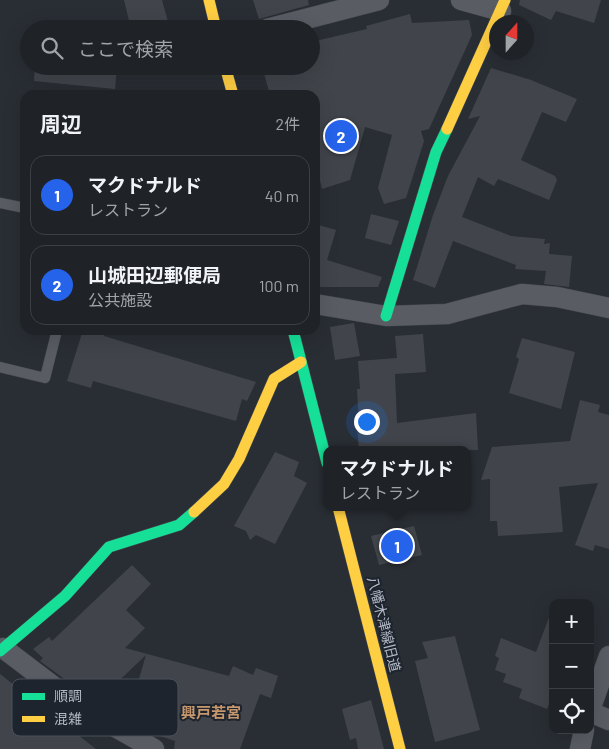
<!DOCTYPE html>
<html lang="ja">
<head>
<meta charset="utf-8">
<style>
	body { margin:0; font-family:Barlow,"Noto Sans JP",sans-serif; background:#272a2f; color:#f1f3f6 }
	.controls { position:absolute; right:15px; bottom:15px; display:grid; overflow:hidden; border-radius:10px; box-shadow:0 5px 20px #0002 }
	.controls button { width:45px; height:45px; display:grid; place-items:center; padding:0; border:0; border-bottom:1px solid #3c3f44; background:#1f2227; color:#f1f3f6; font:25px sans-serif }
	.compass { position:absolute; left:489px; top:15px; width:45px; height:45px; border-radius:50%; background:#1f2227; box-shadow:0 5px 20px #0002; rotate:21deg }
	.you { position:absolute; left:366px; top:421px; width:18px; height:18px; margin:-12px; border:4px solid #fff; border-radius:50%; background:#1a73e8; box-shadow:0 0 0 8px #1a73e833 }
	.badge { display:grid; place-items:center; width:32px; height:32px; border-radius:50%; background:#2563eb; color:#fff; font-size:16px; font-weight:700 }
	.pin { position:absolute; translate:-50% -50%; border:2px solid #fff; box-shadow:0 1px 5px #0006 }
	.popup { position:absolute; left:323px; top:446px; width:148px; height:65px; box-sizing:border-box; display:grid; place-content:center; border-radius:10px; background:#1f2227; filter:drop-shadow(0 1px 4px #0005); font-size:16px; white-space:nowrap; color:#a1a4a7 }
	.popup b { font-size:19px; color:#f1f3f6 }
	.popup::after { content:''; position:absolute; left:50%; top:100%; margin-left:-10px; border:10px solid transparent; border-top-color:#1f2227 }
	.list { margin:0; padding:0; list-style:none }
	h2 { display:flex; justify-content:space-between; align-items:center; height:65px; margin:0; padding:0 20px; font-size:21px }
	h2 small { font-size:16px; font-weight:400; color:#a1a4a7 }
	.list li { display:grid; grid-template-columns:32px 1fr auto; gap:15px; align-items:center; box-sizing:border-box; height:80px; margin:0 10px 10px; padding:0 10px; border:1px solid #3c3f44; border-radius:15px }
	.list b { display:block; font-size:19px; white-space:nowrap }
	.list p { margin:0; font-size:16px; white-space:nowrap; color:#a1a4a7 }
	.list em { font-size:16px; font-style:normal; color:#a1a4a7 }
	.icon { flex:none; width:28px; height:28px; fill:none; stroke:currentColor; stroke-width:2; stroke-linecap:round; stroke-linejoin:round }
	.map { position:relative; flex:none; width:609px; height:749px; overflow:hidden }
	.search { position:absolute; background:#1f2227; box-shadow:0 5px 20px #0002; left:20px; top:20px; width:300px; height:55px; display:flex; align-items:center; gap:12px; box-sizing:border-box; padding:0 18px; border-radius:28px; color:#a1a4a7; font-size:19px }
	.panel { position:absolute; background:#1f2227; box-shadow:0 5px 20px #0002; left:20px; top:90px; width:300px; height:245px; border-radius:15px }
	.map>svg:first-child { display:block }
	.building { fill:#41454b }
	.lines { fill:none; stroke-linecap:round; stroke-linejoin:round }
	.lane-casing { stroke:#474a4f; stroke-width:11 }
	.street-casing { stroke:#474a4f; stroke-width:21 }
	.fast-casing { stroke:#474a4f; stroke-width:12 }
	.slow-casing { stroke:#474a4f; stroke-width:12 }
	.lane { stroke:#595c63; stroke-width:10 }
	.street { stroke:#595c63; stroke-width:20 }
	.fast { stroke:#16e098; stroke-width:11 }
	.slow { stroke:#ffcf43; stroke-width:11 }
	.labels { text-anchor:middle; stroke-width:4; stroke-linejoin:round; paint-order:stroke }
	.street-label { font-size:14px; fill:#b4bac5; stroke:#1e242e }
	.neighbourhood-label { font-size:15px; font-weight:bold; fill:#c7986d; stroke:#1e242e }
	.key { fill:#1e242e; stroke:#4b515b; stroke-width:1 }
	.key-label { font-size:14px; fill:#b4bac5 }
</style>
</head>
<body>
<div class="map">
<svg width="609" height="749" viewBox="0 0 609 749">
	<rect width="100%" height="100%" fill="#292e34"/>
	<!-- building -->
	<path class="building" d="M124 0H162L170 29H131Z
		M253 0H308L309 5 259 19Z
		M520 0H601L594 23 556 11 551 20 519 5Z
		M410 14 412 23 469 20 472 35 429 129 421 131 424 141 406 198 384 204 378 188 392 135 365 127 350 180 322 189 315 159V95H270L262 66H311V42L367 29 366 26Z
		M35 66H117L115 89 34 81Z
		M491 68 531 80 577 99 566 122 542 112 521 160 555 176 557 180 549 200 498 179 494 186 478 177 462 217 511 236 545 239 544 244 550 243 549 254 572 256 569 287 544 284 546 271 515 269 516 265 453 241 435 288 413 280 433 215 448 176 480 116 468 119Z
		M371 214 399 221 391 245 365 238Z
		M315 224 336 230 327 260 382 277 378 287H315Z
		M354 323 360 356 335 360 330 327Z
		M83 330H106L104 336 256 382 247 401 242 399 236 421 93 381 91 388 67 381Z
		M423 334 426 372 395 374 397 423 476 413 478 450H359L357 427H359L357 389H360L358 361 397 358 395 336Z
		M522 338 575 352 561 409 509 393 519 359 516 357Z
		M580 400 600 405 598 412 609 415V549L595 545 593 551 575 545 598 483 559 487 563 532 498 536 497 521H490V479L481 480 492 447 570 441Z
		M275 452 299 462 294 476 307 483 275 544 256 535 250 540 246 531 234 526Z
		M414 526 422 555 379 565 371 536Z
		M132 565 151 584 126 610 145 628 125 648 229 676 233 666 253 675 256 668 278 676 271 698 260 694 240 749H174L175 741 148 732 127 720 146 655 107 692 94 701 40 661 43 658 33 649 49 637 52 641Z
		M551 612 553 694 547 709 519 698 522 689 503 682 506 674 495 670 499 658 495 656 501 638 536 652Z
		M455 636 480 730 435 742 415 661 428 658 422 642Z
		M0 674 96 749H0Z
		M371 700 384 749H358L356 738 350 740 342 709Z"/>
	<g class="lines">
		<defs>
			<path id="lane" d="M0 203 25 208
				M0 367 45 378 57 330"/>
			<path id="street" d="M461 0 501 11
				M267 29 379 0
				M315 304 386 316 447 314 522 294 557 297 609 308
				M3 648 82 708 154 749
				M590 710 609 656
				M590 712 609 720
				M580 749 584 730"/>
			<path id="fast" d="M386 316 436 152 447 129
				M293 330 327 463
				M0 651 65 596 109 547 179 525 194 512"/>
			<path id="slow" d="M209 0 216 29
				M225 66 233 95
				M447 129 505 0
				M338 507 400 749
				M194 512 224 484 239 459 274 379 301 362"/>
		</defs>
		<!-- lane casing -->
		<use href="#lane" class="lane-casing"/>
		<!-- street casing -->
		<use href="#street" class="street-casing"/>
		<!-- fast casing -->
		<use href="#fast" class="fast-casing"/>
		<!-- slow casing -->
		<use href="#slow" class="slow-casing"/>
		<!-- lane -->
		<use href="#lane" class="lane"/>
		<!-- street -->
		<use href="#street" class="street"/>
		<!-- fast -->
		<use href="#fast" class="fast"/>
		<!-- slow -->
		<use href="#slow" class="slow"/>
	</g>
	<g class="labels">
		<!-- street labels -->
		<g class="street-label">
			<text transform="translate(384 624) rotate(76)" y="5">八幡木津線旧道</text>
		</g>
		<!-- neighbourhood labels -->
		<g class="neighbourhood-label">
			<text x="211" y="718">興戸若宮</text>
		</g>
	</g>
	<!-- legend -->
	<rect x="12" y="679" width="166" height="57" rx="8" class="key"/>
	<rect x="22" y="693" width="23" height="7" fill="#16e098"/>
	<rect x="22" y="716" width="23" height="6" fill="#ffcf43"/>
	<g class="key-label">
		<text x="54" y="701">順調</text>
		<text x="54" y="724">混雑</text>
	</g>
</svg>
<div class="controls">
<button>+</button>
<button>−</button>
<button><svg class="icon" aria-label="locate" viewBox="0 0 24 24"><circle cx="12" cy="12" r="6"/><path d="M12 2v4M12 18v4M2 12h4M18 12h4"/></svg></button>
</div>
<svg class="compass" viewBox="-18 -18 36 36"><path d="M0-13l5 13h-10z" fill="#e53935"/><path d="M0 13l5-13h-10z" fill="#a1a4a7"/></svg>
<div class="you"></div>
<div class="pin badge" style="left:397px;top:546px">1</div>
<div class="popup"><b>マクドナルド</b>レストラン</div>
<div class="pin badge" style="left:341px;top:136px">2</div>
<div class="search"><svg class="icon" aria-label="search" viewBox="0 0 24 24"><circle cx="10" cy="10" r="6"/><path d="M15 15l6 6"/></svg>ここで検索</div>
<section class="panel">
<h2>周辺<small>2件</small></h2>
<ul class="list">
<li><span class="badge">1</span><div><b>マクドナルド</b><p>レストラン</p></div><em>40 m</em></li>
<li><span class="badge">2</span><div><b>山城田辺郵便局</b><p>公共施設</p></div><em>100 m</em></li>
</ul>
</section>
</div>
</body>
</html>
